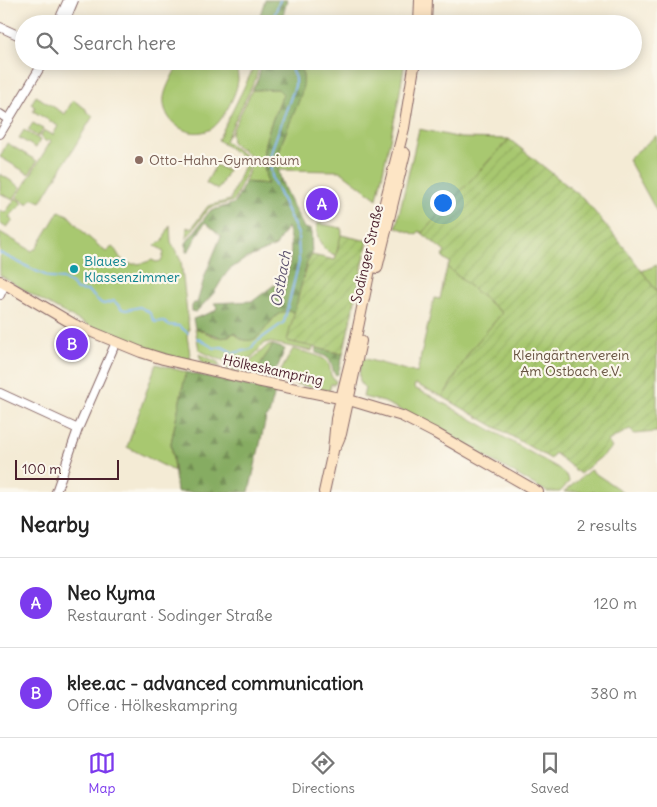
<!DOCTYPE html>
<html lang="en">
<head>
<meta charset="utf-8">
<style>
	body { margin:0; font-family:Delius,sans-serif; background:#f6f6f6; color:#222 }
	.scale { position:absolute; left:15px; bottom:12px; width:104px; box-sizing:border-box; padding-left:5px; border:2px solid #4a1f2b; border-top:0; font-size:14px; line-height:18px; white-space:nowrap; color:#4a1f2b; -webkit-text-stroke:4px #fbf7ec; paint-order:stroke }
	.you { position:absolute; left:442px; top:202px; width:18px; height:18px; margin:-12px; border:4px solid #fff; border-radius:50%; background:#1a73e8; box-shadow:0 0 0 8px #1a73e833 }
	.badge { display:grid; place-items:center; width:32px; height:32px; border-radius:50%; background:#7c3aed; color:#fff; font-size:16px; font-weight:700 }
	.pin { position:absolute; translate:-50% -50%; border:2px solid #fff; box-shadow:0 1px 5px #0006 }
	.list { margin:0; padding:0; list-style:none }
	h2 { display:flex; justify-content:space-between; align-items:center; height:65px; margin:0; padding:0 20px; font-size:21px }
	h2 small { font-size:16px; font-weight:400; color:#767676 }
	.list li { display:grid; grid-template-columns:32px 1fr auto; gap:15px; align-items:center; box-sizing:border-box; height:90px; padding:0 20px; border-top:1px solid #e0e0e0 }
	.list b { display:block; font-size:19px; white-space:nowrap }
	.list p { margin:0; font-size:16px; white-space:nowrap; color:#767676 }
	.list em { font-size:16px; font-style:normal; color:#767676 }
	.icon { flex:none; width:28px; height:28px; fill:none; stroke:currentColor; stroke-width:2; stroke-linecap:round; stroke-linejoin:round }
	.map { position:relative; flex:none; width:657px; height:492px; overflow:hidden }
	.search { position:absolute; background:#fff; box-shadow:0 2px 12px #0003; left:15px; right:15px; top:15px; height:55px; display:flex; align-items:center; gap:12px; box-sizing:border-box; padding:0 18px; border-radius:28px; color:#767676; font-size:19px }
	.sheet { height:245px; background:#fff }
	nav { display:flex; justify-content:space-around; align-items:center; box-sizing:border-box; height:70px; border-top:1px solid #e0e0e0; background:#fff; font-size:14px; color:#767676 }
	nav a { display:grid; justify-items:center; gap:2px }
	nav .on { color:#7c3aed }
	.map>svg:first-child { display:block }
	.green { fill:#a8c870; stroke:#79744e }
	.forest { fill:url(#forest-firs); stroke:#686646 }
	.garden { fill:url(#garden-furrows); stroke:#79744e }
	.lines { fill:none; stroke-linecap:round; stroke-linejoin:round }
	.stream { stroke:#84b7f1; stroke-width:2 }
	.street-casing { stroke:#866666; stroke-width:10 }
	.secondary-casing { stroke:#866666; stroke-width:12 }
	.street { stroke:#fff; stroke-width:8 }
	.secondary { stroke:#fde5c5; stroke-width:10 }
	.education-dot { fill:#8d6e63; stroke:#fbf7ec; stroke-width:2 }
	.culture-dot { fill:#0f9aa8; stroke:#fbf7ec; stroke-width:2 }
	.labels { text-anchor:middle; stroke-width:4.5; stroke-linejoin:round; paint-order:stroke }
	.education-label { font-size:14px; fill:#785e54; stroke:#fbf7ec; text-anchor:start }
	.street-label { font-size:14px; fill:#4a1f2b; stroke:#fbf7ec }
	.culture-label { font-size:14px; fill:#0d838f; stroke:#fbf7ec; text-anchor:start }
	.park-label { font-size:14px; fill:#665240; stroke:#fbf7ec }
	.water-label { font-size:15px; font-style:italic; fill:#5e5470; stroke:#fbf7ec }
</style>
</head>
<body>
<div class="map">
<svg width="657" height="492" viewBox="0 0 657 492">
	<defs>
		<pattern id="forest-firs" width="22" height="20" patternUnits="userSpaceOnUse" patternTransform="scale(1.25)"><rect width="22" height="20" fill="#86ac62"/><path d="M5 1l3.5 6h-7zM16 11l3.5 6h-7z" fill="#708b51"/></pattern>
		<pattern id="garden-furrows" width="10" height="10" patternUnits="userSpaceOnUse" patternTransform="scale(1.25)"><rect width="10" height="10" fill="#a8c870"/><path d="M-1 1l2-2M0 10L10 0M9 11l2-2" fill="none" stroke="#92ab61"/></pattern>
	</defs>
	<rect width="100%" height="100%" fill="#fbf7ec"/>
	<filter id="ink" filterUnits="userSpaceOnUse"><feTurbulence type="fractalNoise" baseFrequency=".02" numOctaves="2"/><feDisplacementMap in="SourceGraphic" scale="10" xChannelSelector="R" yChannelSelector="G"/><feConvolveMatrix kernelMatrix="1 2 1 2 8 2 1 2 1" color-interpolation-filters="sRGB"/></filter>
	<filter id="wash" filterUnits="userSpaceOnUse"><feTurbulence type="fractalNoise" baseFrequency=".0096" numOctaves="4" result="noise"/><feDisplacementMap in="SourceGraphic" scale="20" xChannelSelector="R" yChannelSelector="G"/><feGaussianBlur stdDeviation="1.12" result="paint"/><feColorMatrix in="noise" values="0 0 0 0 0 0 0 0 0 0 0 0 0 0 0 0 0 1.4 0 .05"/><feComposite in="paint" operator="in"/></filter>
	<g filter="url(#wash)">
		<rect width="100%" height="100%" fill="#f4ebd5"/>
		<!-- green -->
		<path class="green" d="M180 61H233C236 67 238 73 238 79 238 92 222 123 211 129 188 141 161 121 164 97 166 85 175 72 180 61Z
			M257 61H260L256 78 225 141 248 158 249 166 234 201 209 208 186 239 187 227 191 229 208 206 230 200 246 160 218 140Z
			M345 61H360V67L361 61H405L398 103 377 199 340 171 279 170 278 159 280 148 302 90 303 76 301 69H344Z
			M279 89 283 94C271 125 255 150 269 184L245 182 252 162 249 155 232 143 231 133 252 90Z
			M36 96 65 114 73 100 86 109V111L93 116 41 202 32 198 28 204 17 197 51 141 49 139 47 142 40 137 44 130 53 135 58 126 33 111 35 107 31 104Z
			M33 123 43 129 38 137 28 130Z
			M419 129 461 138 509 139 422 233 419 231 417 235 396 227Z
			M24 130 40 140 36 148 19 138Z
			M657 135V212L628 159Z
			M7 143 37 161 29 174 0 157Z
			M216 165 228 171 218 190 206 183Z
			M0 174 21 187 13 200 0 193Z
			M16 198 23 203 9 217 13 221 6 227 0 224V210L5 213Z
			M59 211 68 215 86 235 106 252 112 247C116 250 116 251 119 256 126 268 142 264 152 260L156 262 161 261 164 253 161 249 155 246 159 242H162L170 225 171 242 181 261 189 330 187 336 191 360C182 361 171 356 161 353 103 337 51 307 0 275V232L32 251 34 249H36Z
			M317 223 341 228 342 232 336 255C322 252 315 237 317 223Z
			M657 265V292L642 271Z
			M447 267 502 313 470 351 443 397 415 384 414 388 431 396 558 468 568 477 569 482 560 492H547L423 421 384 402 363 397 365 388C356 381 360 369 362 358L417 373 434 298 440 299Z
			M288 310 295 312 287 341 314 347 312 351 268 342C260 345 259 351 253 356 237 369 214 358 199 350L195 328 216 337H227L234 333 242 340 270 323 278 312Z
			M268 345H273C268 354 256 367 257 375L225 368 226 364 238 365 250 362Z
			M293 349C302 352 324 355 328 363 332 370 328 376 336 381L335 384H331L329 391 277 380 279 374Z
			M199 354 218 362 220 367 202 363Z
			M156 364 186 372 171 443 174 471 127 447Z
			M590 470 623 492H564Z"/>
		<!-- forest -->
		<path class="forest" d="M265 0H287L281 24H257Z
			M262 61H298C300 66 302 71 303 76 307 97 279 136 278 160 277 183 295 207 304 228L311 229 312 257 307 263 295 312C269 304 266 346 244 340 240 339 238 335 234 333L223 338 195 328 193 319 215 311 217 307 214 303 253 301 274 285 284 289C289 266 295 250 287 227L276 246 245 259 229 270 223 278 214 293 196 312 192 311V306L194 303H197L205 275 221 236 205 222 188 252H186V243L210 211 235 203 245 182 268 184C256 150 271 125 283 94L278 89 252 90 258 79Z
			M273 345 285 349 278 366 268 378 257 375C256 367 268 354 273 345Z
			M316 348 343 354 338 374 335 375C329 361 333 358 316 353Z
			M186 372 275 392 269 415 266 418 249 492H177L171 443Z"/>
		<!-- garden -->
		<path class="garden" d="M509 139 583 198 628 252 657 292V432L634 434 630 429 608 441 612 448 580 474 555 453 551 459 443 397 470 351 502 313 447 267 450 263 442 256 445 252 422 233Z
			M341 235 368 241 343 354 287 341 307 263 312 255 335 260Z"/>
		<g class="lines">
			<!-- stream -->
			<path class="stream" d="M271 24 280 0
				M0 253 38 272 52 278 63 279 70 283 77 290 88 291 101 303 104 304 114 301 122 309 126 310 140 307 149 312 155 322 163 321 168 325 179 326 188 333
				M197 338 214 348 222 347 234 353 251 349 255 343 284 322 299 262 298 234 273 180 271 171 270 158 273 146 295 86V78L288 61"/>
		</g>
	</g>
	<g filter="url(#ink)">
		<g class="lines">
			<defs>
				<path id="street" d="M57 24 68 0
					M64 24 74 0
					M0 27 24 38
					M0 114 9 120
					M0 134 44 61
					M0 295 5 284
					M0 393 78 429
					M56 492 78 429 116 342"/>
				<path id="secondary" d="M419 24 420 0
					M426 24 427 0
					M377 268 405 153
					M0 281 75 325 141 352 163 359 252 380 349 400 402 416 435 433 538 492
					M336 446 341 434 361 341
					M324 492 333 451 336 419 355 342 379 226 404 128 415 61"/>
			</defs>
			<!-- street casing -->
			<use href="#street" class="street-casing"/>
			<!-- secondary casing -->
			<use href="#secondary" class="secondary-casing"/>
			<!-- street -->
			<use href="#street" class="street"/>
			<!-- secondary -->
			<use href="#secondary" class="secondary"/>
		</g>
	</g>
	<!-- markers -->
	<circle class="education-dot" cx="139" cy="160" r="5"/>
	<circle class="culture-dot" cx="74" cy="269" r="5"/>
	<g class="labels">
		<!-- education labels -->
		<g class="education-label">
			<text x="149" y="165">Otto-Hahn-Gymnasium</text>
		</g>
		<!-- street labels -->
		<g class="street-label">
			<text transform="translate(367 254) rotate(-77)" y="5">Sodinger Straße</text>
			<text transform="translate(273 370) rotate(12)" y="5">Hölkeskampring</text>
		</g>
		<!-- culture labels -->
		<g class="culture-label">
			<text x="84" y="266">Blaues<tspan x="84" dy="16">Klassenzimmer</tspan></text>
		</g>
		<!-- park labels -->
		<g class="park-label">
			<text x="571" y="360">Kleingärtnerverein<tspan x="571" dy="16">Am Ostbach e.V.</tspan></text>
		</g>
		<!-- water labels -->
		<g class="water-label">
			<text transform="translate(281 279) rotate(-80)" y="5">Ostbach</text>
		</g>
	</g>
</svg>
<div class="scale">100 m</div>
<div class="you"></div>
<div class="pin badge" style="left:322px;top:204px">A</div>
<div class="pin badge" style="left:72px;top:344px">B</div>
<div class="search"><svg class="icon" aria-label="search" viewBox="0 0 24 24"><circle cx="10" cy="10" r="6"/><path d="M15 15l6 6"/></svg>Search here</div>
</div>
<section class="sheet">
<h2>Nearby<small>2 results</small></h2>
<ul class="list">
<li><span class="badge">A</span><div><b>Neo Kyma</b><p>Restaurant · Sodinger Straße</p></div><em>120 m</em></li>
<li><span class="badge">B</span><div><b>klee.ac - advanced communication</b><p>Office · Hölkeskampring</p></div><em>380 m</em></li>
</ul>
</section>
<nav>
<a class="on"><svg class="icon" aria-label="map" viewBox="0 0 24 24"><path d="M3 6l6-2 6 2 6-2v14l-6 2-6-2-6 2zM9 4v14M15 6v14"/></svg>Map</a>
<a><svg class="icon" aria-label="directions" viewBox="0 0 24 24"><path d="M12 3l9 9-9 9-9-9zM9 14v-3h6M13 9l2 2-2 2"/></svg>Directions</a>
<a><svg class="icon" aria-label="saved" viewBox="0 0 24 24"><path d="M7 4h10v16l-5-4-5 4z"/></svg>Saved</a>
</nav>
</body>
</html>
